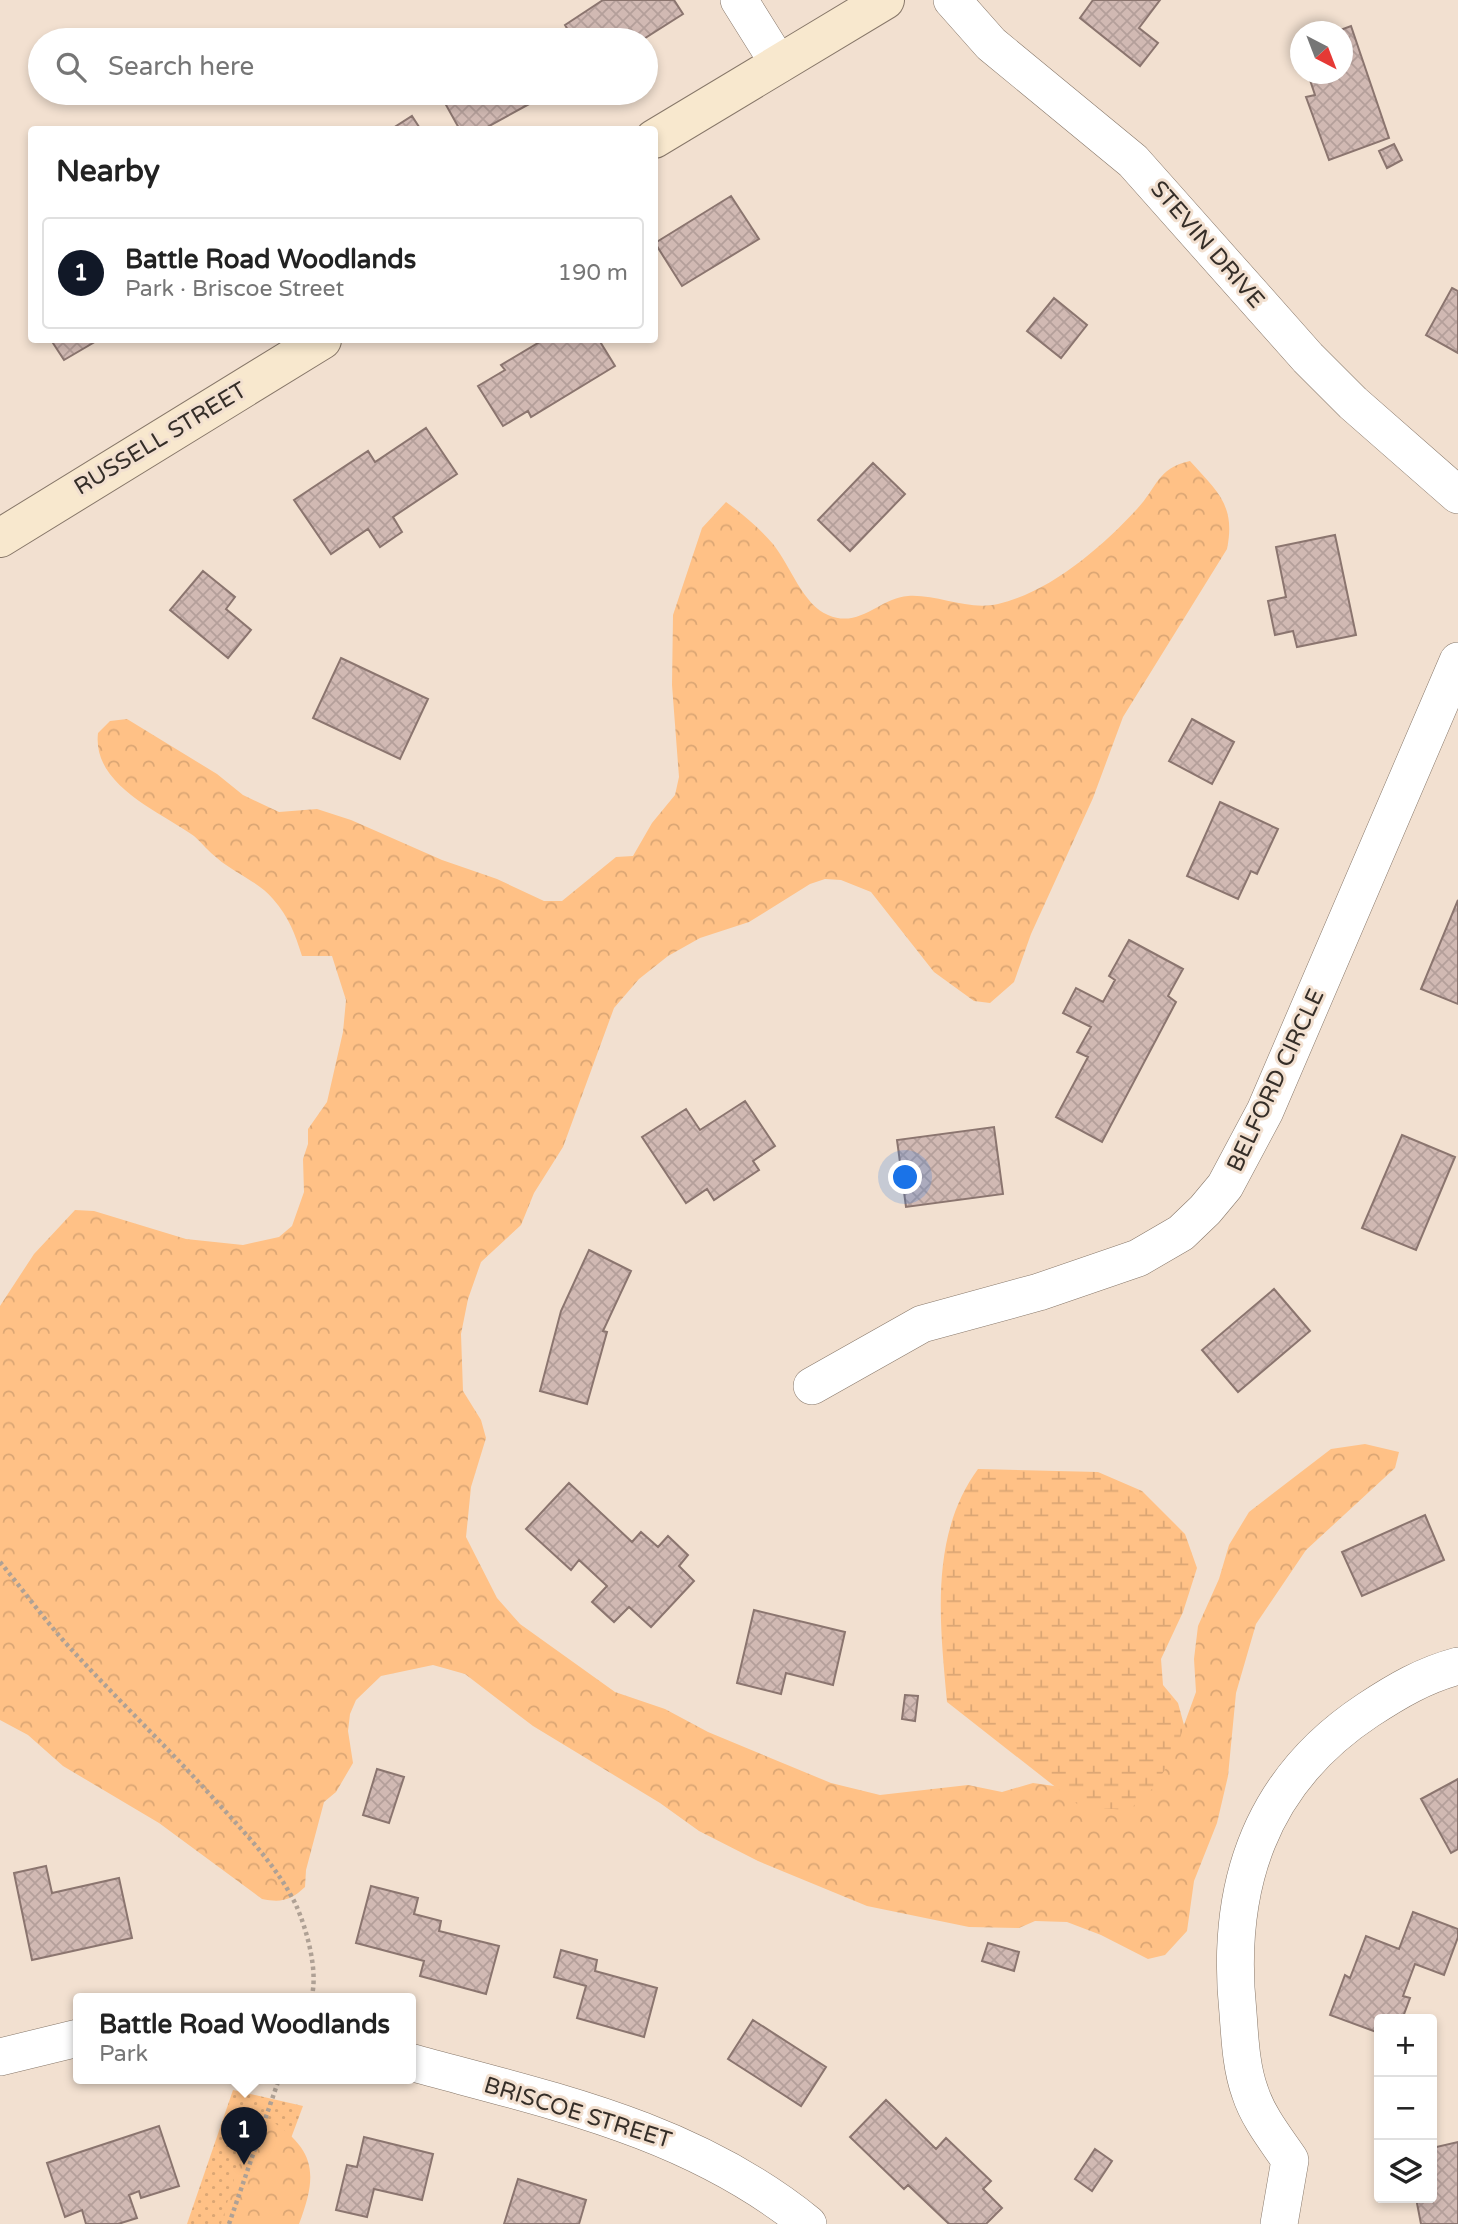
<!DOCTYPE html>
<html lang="en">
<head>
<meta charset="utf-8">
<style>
	body { margin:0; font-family:"Varela Round",sans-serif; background:#f2f2f2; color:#222 }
	.controls { position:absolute; right:21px; bottom:21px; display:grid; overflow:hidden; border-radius:7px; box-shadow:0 4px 10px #0003 }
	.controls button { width:63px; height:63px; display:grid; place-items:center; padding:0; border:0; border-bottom:2px solid #e0e0e0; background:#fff; color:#222; font:35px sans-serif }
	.compass { position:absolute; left:1290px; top:21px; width:63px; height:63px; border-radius:50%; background:#fff; box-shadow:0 4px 10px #0003; rotate:138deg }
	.you { position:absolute; left:906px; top:1178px; width:24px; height:24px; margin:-18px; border:5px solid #fff; border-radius:50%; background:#1a73e8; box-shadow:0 0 0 10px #1a73e833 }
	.badge { display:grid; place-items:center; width:46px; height:46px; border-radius:50%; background:#111827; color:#fff; font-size:23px; font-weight:700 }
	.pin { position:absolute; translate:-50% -58px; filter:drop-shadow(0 2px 4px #0008) }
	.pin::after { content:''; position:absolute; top:37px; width:24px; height:21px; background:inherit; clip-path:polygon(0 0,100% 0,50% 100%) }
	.popup { position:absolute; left:73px; top:1993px; width:343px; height:91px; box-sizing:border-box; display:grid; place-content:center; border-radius:7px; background:#fff; filter:drop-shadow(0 2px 5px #0005); font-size:23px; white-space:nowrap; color:#767676 }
	.popup b { font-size:26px; color:#222 }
	.popup::after { content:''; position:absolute; left:50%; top:100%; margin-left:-14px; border:14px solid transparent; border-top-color:#fff }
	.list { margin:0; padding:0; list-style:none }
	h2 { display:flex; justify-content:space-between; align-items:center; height:91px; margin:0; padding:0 28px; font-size:30px }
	h2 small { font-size:23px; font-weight:400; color:#767676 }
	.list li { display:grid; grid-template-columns:46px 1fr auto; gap:21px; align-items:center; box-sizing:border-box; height:112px; margin:0 14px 14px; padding:0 14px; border:2px solid #e0e0e0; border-radius:7px }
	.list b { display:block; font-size:26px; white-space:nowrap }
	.list p { margin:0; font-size:23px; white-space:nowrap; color:#767676 }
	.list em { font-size:23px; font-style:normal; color:#767676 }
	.icon { flex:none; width:38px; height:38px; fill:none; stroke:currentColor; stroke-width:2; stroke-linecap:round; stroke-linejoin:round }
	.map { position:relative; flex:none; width:1458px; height:2224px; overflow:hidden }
	.search { position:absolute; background:#fff; box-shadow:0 4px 10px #0003; left:28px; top:28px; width:630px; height:77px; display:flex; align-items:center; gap:18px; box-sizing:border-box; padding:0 24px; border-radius:38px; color:#767676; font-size:26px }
	.panel { position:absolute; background:#fff; box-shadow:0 4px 10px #0003; left:28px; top:126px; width:630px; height:217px; border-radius:7px }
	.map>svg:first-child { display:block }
	.grass { fill:url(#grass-dots) }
	.forest { fill:url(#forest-crowns) }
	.wetland { fill:url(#wetland-marsh) }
	.building { fill:url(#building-cross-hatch); stroke:#8b756f; stroke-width:2 }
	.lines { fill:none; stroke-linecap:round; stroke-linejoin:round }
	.street-casing { stroke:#877769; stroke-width:38 }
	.secondary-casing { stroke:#877769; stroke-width:40 }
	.path { stroke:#afa195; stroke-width:4.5; stroke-dasharray:3.5 3.5; stroke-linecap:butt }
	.street { stroke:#fff; stroke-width:37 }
	.secondary { stroke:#f8e8ce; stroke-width:38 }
	.labels { text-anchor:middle; stroke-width:6; stroke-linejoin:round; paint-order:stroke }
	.street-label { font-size:23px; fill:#352e28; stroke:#f2e0d0 }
</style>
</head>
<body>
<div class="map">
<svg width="1458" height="2224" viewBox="0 0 1458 2224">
	<defs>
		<pattern id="grass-dots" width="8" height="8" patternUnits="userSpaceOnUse" patternTransform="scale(1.75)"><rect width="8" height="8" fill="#ffc186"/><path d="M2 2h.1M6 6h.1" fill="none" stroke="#dba674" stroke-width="1.8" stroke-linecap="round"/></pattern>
		<pattern id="forest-crowns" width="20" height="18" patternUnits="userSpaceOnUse" patternTransform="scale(1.75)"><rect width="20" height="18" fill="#ffc186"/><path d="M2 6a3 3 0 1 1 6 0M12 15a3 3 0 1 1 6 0" fill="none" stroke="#dba674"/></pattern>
		<pattern id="wetland-marsh" width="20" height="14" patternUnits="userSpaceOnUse" patternTransform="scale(1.75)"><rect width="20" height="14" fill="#ffc186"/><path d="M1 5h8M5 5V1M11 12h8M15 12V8" fill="none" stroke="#dba674"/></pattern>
		<pattern id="building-cross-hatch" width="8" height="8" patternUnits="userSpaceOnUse" patternTransform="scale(1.75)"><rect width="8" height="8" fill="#d1b9b3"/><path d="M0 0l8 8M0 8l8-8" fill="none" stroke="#b49f9a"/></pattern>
	</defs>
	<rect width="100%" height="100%" fill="#f2e0d0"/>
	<!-- grass -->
	<path class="grass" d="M233 2090 303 2106 259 2224H187Z"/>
	<!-- forest -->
	<path class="forest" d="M1190 461C1217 491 1236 505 1227 549L1123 717 1093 798 1031 934 1014 982 990 1003 974 1001 934 972 871 892 841 880 825 879 810 884 749 922 700 938 668 956 639 979 614 1008 563 1147 534 1193 521 1225 481 1262 468 1299 461 1334 463 1391 481 1420 486 1438 471 1487 466 1537 497 1598 520 1624 615 1692 665 1709 708 1732 831 1783 880 1795 968 1785 1002 1792 1033 1783 1117 1795 1179 1726 1184 1725 1196 1692 1194 1659 1198 1626 1219 1579 1229 1545 1249 1512 1331 1449 1365 1444 1399 1452 1395 1468 1306 1550 1256 1624 1236 1693 1228 1776 1217 1823 1194 1881 1187 1931 1165 1955 1148 1959 1101 1935 1067 1922 1035 1921 1019 1928 969 1927 867 1906 758 1861 699 1831 660 1803 533 1726 465 1674 433 1665 381 1676 356 1700 350 1714 348 1731 353 1763 336 1792 324 1802 306 1870 305 1887C291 1900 282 1903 262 1899L159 1823 63 1766 28 1735 0 1720V1306L34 1254 75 1210 94 1211 186 1239 243 1245 279 1237 292 1226 304 1192 303 1159 308 1144V1129L327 1102 343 1032 346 1000 332 956H302C295 934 289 917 273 899 259 882 234 873 217 858 209 852 202 843 194 836 159 811 92 785 98 733L110 721 127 719 217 774 243 795 279 812 317 809 351 820 442 860 497 879 544 901H562L616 857 633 856 652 823 675 795 679 777 672 685 673 615 702 528 726 502C744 515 759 528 773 544 790 565 803 605 828 615 860 629 879 598 908 596 937 594 968 611 998 604 1050 592 1101 548 1137 509 1157 488 1157 468 1190 461Z
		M270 2120C316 2150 318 2174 299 2224H221L234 2179 255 2122Z"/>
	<!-- wetland -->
	<path class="wetland" d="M978 1469 1098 1472 1142 1491 1185 1534 1197 1568 1183 1612 1161 1659 1163 1685 1178 1703 1184 1725 1175 1755 1152 1789 1129 1810 1081 1807 947 1702C940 1624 929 1536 978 1469Z"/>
	<!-- building -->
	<path class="building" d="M603 0H674L683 14 642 40H574L565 25Z
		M1093 0H1160L1139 28 1158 43 1140 66 1080 18Z
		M1351 26 1389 138 1329 160 1306 97 1315 95 1308 74H1342V32H1335Z
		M447 93H525L531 103 482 130H460L441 96Z
		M412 116 421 130H390Z
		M1394 144 1402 160 1387 168 1379 151Z
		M731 196 759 239 682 286 655 243Z
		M1452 288 1458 291V353L1426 335Z
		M1054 298 1087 325 1061 358 1027 331Z
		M51 340H98L64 360Z
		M543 340H599L615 366 531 417 528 411 503 426 478 386 505 370 501 365Z
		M426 428 457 474 393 517 402 532 380 547 368 529 331 554 294 500 368 451 375 462Z
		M873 463 905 494 850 551 818 520Z
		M1335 535 1356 635 1297 647 1293 631 1275 635 1268 601 1286 597 1276 547Z
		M203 571 235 597 226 609 251 630 228 658 170 610Z
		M341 658 428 699 400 759 313 718Z
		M1192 719 1234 742 1212 784 1169 761Z
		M1220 802 1278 829 1257 874 1251 871 1238 899 1187 876Z
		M1458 900V1004L1421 989Z
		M1129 940 1183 969 1168 996 1176 1002 1102 1142 1056 1117 1088 1057 1077 1052 1091 1027 1063 1013 1076 988 1103 1002 1115 980 1109 976Z
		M745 1101 775 1146 753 1161 759 1170 714 1200 707 1189 686 1203 642 1137 686 1109 700 1130Z
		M994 1127 1003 1194 906 1207 897 1140Z
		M1402 1135 1455 1157 1416 1250 1362 1228Z
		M589 1250 631 1271 603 1331 607 1332 587 1404 540 1391 561 1311Z
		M1274 1289 1310 1331 1238 1392 1202 1350Z
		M569 1483 632 1542 641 1532 658 1547 668 1536 688 1555 679 1566 694 1581 651 1627 629 1607 614 1622 592 1602 607 1586 579 1560 571 1570 526 1529Z
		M1425 1515 1444 1560 1362 1596 1342 1552Z
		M754 1610 845 1632 833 1685 786 1673 781 1694 737 1683Z
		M905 1695 918 1696 915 1721 902 1719Z
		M377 1769 404 1777 389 1823 363 1815Z
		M1458 1779V1849L1451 1853 1421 1799Z
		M46 1866 52 1893 119 1878 132 1938 32 1960 14 1873Z
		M371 1886 418 1898 414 1914 441 1921 439 1931 499 1946 486 1994 420 1976 424 1961 356 1943Z
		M1413 1912 1458 1929V1937L1444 1975 1415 1964 1403 1996 1410 1998 1403 2017 1409 2019H1379V2033L1330 2015 1345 1975 1350 1978 1366 1936 1399 1949Z
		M988 1943 1019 1952 1014 1971 982 1961Z
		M561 1950 597 1960 595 1971 657 1988 644 2037 577 2018 586 1986 554 1977Z
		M753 2020 826 2067 801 2106 728 2059Z
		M886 2100 936 2149 946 2138 991 2181 983 2189 1002 2208 986 2224H949L908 2185 904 2189 850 2137Z
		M159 2126 179 2186 141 2198 139 2191 129 2195 137 2218 118 2224H86L82 2210 65 2217 47 2163Z
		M364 2137 433 2154 422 2200 374 2189 367 2217 336 2210 347 2165 357 2167Z
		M1458 2142V2224H1421L1416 2198H1432V2148Z
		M1095 2149 1112 2161 1092 2191 1075 2179Z
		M518 2179 586 2200 579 2224H504Z"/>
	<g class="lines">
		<defs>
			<path id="street" d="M739 0 779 64
				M952 0 991 44 1133 161 1308 358 1353 403 1458 495
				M812 1386 922 1324 1039 1292 1138 1258 1181 1233 1205 1210 1225 1186 1265 1111 1458 661
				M0 2057 78 2038
				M410 2062C552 2101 691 2129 808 2224
				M1279 2224 1290 2160C1275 2138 1258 2117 1250 2092 1241 2067 1240 2039 1238 2013 1225 1888 1259 1782 1368 1710 1397 1691 1424 1675 1458 1666"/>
			<path id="secondary" d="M654 139 885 0
				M0 538 322 340"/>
		</defs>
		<!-- street casing -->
		<use href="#street" class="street-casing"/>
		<!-- secondary casing -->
		<use href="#secondary" class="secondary-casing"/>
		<!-- path -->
		<path class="path" d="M0 1562C24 1591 46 1622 71 1649 118 1700 168 1748 215 1800 244 1832 277 1866 296 1905 307 1930 319 1973 311 1999
			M229 2224 279 2079"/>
		<!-- street -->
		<use href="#street" class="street"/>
		<!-- secondary -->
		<use href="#secondary" class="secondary"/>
	</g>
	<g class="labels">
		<!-- street labels -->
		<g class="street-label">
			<text transform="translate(1208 244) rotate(49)" y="8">STEVIN DRIVE</text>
			<text transform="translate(160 438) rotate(-31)" y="8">RUSSELL STREET</text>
			<text transform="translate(1275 1080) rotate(-65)" y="8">BELFORD CIRCLE</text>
			<text transform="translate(578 2112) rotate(17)" y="8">BRISCOE STREET</text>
		</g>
	</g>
</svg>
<div class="controls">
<button>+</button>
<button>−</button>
<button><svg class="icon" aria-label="layers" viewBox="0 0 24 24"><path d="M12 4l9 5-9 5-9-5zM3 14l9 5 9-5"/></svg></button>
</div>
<svg class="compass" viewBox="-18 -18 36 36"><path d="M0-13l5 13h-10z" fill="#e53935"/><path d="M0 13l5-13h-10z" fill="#767676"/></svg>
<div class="you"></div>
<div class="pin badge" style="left:244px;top:2165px">1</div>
<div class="popup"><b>Battle Road Woodlands</b>Park</div>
<div class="search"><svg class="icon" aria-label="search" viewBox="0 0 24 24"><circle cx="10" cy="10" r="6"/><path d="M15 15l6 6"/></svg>Search here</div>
<section class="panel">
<h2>Nearby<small></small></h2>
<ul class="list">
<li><span class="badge">1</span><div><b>Battle Road Woodlands</b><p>Park · Briscoe Street</p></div><em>190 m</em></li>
</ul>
</section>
</div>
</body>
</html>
